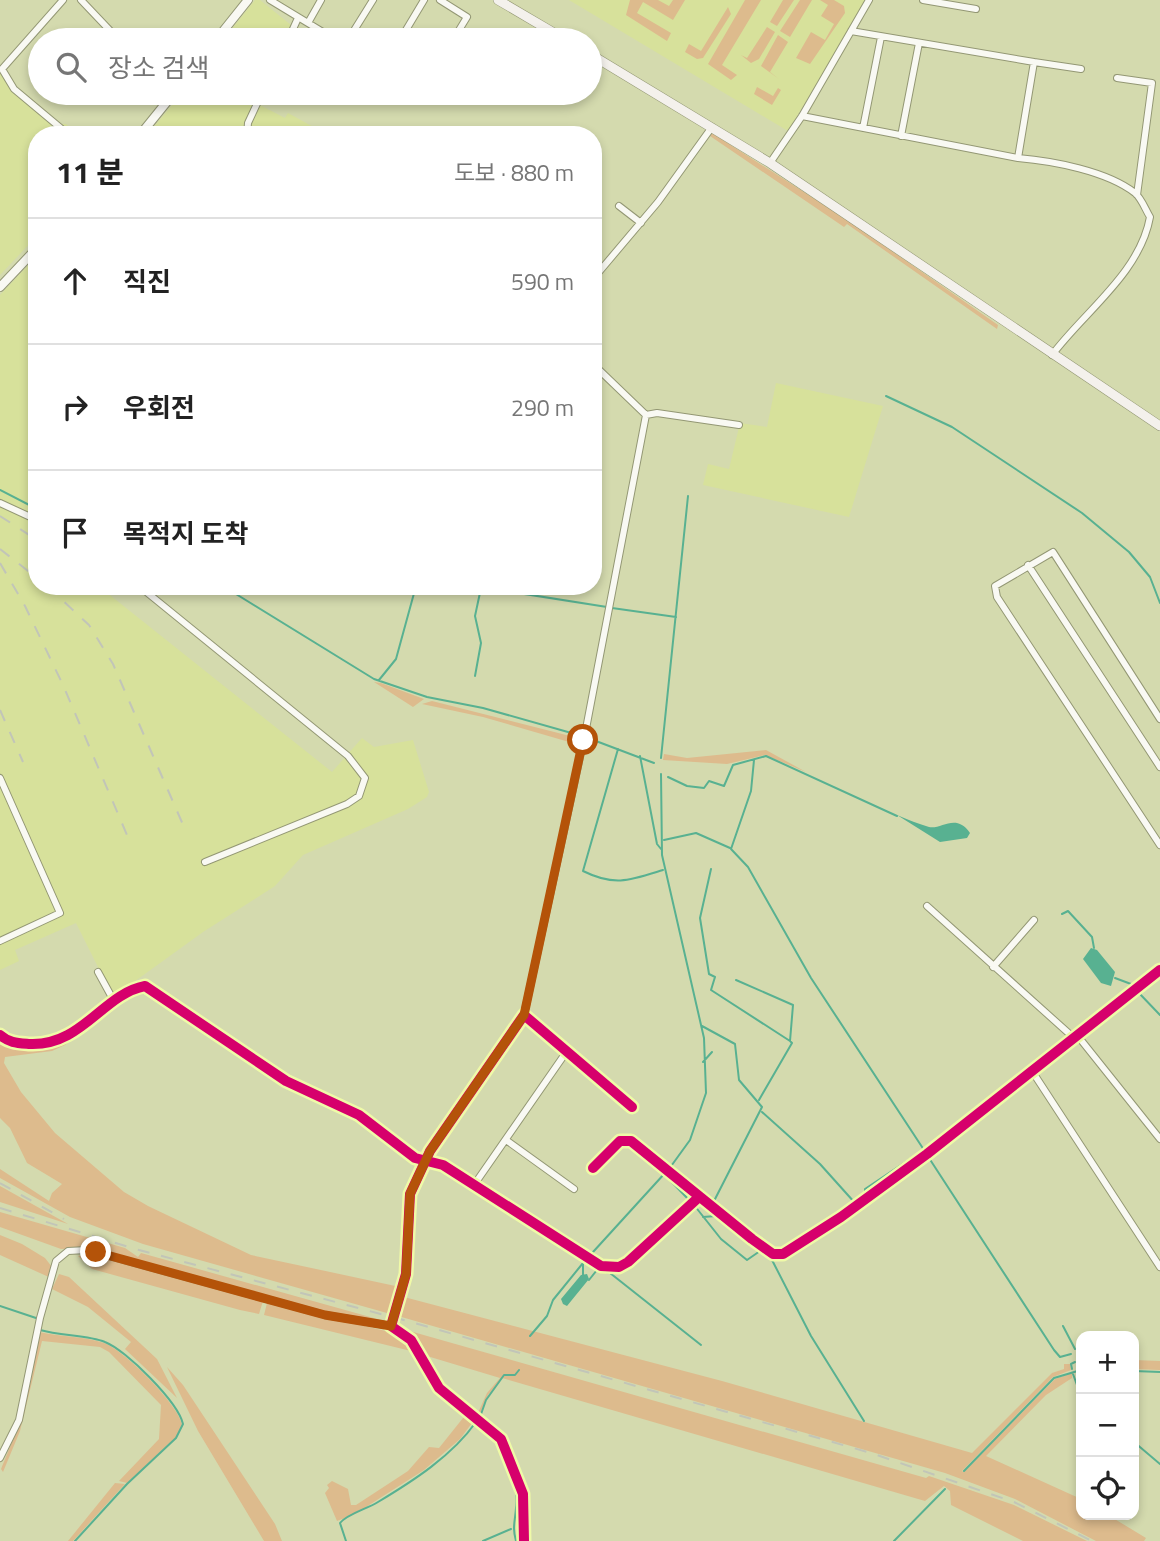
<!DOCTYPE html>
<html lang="ko">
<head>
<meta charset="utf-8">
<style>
	body { margin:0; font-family:"Titillium Web","Noto Sans KR",sans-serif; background:#f2f2f2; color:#222 }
	.controls { position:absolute; right:21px; bottom:21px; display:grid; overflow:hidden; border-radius:14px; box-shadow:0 4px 10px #0003 }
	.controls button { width:63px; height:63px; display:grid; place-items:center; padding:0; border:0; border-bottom:2px solid #e0e0e0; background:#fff; color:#222; font:35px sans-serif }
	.stop { position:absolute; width:21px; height:21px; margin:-16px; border:5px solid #b45309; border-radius:50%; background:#fff }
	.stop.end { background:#b45309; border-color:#fff; box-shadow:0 2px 7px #0008 }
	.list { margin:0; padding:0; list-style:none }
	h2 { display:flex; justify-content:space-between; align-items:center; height:91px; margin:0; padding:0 28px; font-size:30px }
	h2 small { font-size:23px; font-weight:400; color:#767676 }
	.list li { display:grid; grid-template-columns:46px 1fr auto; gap:21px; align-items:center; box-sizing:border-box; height:126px; padding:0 28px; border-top:2px solid #e0e0e0 }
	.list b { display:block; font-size:26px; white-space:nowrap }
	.list em { font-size:23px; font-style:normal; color:#767676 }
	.icon { flex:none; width:38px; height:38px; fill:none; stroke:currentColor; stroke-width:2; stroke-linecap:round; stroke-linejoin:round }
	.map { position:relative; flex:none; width:1160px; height:1541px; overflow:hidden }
	.search { position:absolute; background:#fff; box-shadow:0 4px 10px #0003; left:28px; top:28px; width:574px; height:77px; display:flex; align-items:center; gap:18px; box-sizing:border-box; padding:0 24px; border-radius:38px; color:#767676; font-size:26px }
	.panel { position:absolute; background:#fff; box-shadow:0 4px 10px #0003; left:28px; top:126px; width:574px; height:469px; border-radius:28px }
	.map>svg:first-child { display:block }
	.built { fill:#d7e19b }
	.green { fill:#ddbb8d }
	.water { fill:#58b191 }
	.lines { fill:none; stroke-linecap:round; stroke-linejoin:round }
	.stream { stroke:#58b191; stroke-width:2 }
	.minor-casing { stroke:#939774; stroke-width:8 }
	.tertiary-casing { stroke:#939774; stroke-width:10 }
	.secondary-casing { stroke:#939774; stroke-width:10 }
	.minor { stroke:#f9f9f3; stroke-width:6 }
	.tertiary { stroke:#f9f9f3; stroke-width:8 }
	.secondary { stroke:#f4f1ec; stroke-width:9 }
	.rail { stroke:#c2c5b8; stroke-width:2; stroke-dasharray:12 12; stroke-linecap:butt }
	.cycleway-casing { stroke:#effaa8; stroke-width:15 }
	.cycleway { stroke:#d6006c; stroke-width:10 }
	.route { stroke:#b45309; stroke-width:9 }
</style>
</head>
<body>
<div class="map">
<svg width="1160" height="1541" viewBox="0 0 1160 1541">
	<rect width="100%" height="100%" fill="#d4daae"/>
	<!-- built -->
	<path class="built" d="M255 0H260L291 25 284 40H223Z
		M569 0H867L788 131Z
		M0 68 15 86 59 124H66L77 135H37V236L0 275Z
		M182 93H259L254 102 285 118 288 113 328 135H147Z
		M37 256V586H110L106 592 332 772 362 738 374 747 413 740 429 792 427 797 408 809 303 855 275 886 203 932 113 997 76 923 15 950 19 961 0 970V295Z
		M776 383 883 406 849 517 703 485 708 464 729 469 740 423 767 427Z"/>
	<!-- green -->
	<path class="green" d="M630 0H658L669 6 673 0H685L673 20 643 2 637 13 671 33 667 41 626 15Z
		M745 0H761L722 65 737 75 731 80 708 64Z
		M783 0H794L777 26 770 22Z
		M800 0H812L790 37 780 31Z
		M820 0H834L844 6 845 13 810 64 796 58 811 32 825 40 834 24 821 16 828 5Z
		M728 7 731 14 703 58 697 59 685 52 689 44 701 51Z
		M767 27 775 32 759 59 751 63 741 55 747 58Z
		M778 35 788 42 770 72 779 79 761 66Z
		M757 87 773 96 778 88 781 90 772 105 754 94Z
		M712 133 849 221 998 325 997 329 847 224 844 227 710 136Z
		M374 682 381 683 424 699 413 707Z
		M432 701 578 738 576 744 483 717 422 704Z
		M766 750 806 772 765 755 727 764 663 760 664 754 687 758Z
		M131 994 65 1045 52 1051 5 1057 4 1063 21 1092 55 1133 124 1192 148 1206 251 1255 400 1287 394 1315 143 1244 70 1217 0 1178V1169L49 1201 52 1193 62 1184 27 1163 10 1128 0 1118V1040C53 1060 90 1023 131 994Z
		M0 1186 68 1224 0 1202Z
		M0 1212 125 1248 138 1257 141 1253 388 1322 352 1319 292 1304 93 1248 61 1249 0 1227Z
		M0 1235 22 1244 45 1258 52 1267 51 1278 0 1255Z
		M82 1255 107 1259 263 1301 259 1314 240 1310 92 1269 78 1256Z
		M59 1274 69 1277 157 1359 177 1398 125 1349 131 1342 88 1307 52 1289Z
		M404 1297 722 1381 972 1453 1052 1373 1064 1369V1364H1070L1071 1370 1053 1377 962 1471 964 1472 1055 1379 1072 1373V1378L1046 1395 986 1456 1081 1499V1515H1108L1146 1538 1144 1541H1096L1015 1499 945 1473 398 1316Z
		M267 1303 390 1332 402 1338 415 1352 264 1315Z
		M399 1328 926 1478 929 1476 1014 1505 1087 1541H1023L951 1505 950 1491 944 1486 925 1501 502 1378 488 1395 479 1416 477 1415 487 1393 500 1378 427 1356Z
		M39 1332C59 1337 84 1336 104 1343 124 1350 177 1403 182 1424L176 1437 127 1483 119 1481 159 1439 161 1405 109 1352 100 1347 42 1341 20 1431 3 1472 1 1469 21 1420Z
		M1134 1360 1160 1361V1370L1134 1369Z
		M167 1367 183 1385 275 1524 282 1541H264L198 1431Z
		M467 1413 475 1419 460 1439 424 1470 355 1514 337 1521 325 1493 329 1488 327 1485 332 1481 348 1489 351 1505H356L408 1471 429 1447 439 1448Z
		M115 1483 125 1484 73 1541H68Z"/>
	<!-- water -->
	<path class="water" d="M897 815C908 820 919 824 929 827 941 830 956 812 970 833L967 838 940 842Z
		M1091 948 1097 950 1115 972 1111 986 1101 983 1083 959Z
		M587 1274 589 1279 567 1306 563 1304 561 1299 581 1275Z"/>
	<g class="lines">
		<!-- stream -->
		<path class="stream" d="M886 396 952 427 1082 513 1129 552 1150 577 1160 603
			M0 490 37 509
			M223 586 374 679 427 697 483 708 582 736
			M474 586 607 607
			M612 608 676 617
			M475 676 481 643 475 616 481 588
			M379 680 396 659 416 586
			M588 738 654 763
			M618 749 583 871C615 887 631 880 663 870
			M640 756 657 844 661 849
			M661 758 688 496
			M754 760 751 791 731 849 748 867 811 978 926 1153
			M661 774 662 855 704 1038 706 1093 690 1140 669 1169
			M668 777 687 786 704 788 709 781 724 786 733 765 766 756 897 816
			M664 840 696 833 730 848
			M711 869 700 918 709 974 715 977 711 990 790 1041
			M1062 914 1068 911 1092 937 1094 948
			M1115 978 1131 984
			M736 980 793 1005 790 1041 792 1043 759 1100
			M1138 992 1160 1015
			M702 1026 735 1044 739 1080 762 1107 713 1203
			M703 1062 712 1052
			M762 1112 820 1164 855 1203
			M929 1158 1054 1350 1060 1357 1071 1354
			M671 1168 709 1201
			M665 1175 690 1201
			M866 1193 899 1167
			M855 1201 865 1194V1189L922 1151
			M694 1205 721 1239 747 1260 760 1251
			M703 1217 716 1216 772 1260 811 1336 864 1421
			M583 1275V1263
			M589 1280 597 1270 610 1273 701 1345
			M0 1306 36 1318
			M1063 1326 1075 1349
			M40 1330C61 1336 88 1335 105 1342 126 1350 178 1402 183 1424L176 1438 127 1484 75 1541
			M530 1336 547 1316 553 1300 583 1263 665 1173
			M1072 1369 1071 1364 1075 1362
			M1134 1371 1160 1372
			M1073 1374 1081 1396
			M480 1417 486 1400 504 1375H515L519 1370
			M495 1439C506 1457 519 1486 516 1508 515 1522 512 1527 516 1541
			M1134 1442 1160 1464
			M964 1471 1054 1378 1081 1370
			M346 1541 340 1523C347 1514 367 1509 378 1502 413 1481 452 1456 476 1422
			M483 1541 511 1529
			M894 1541 945 1489"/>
		<defs>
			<path id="minor" d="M63 0 2 69 14 89 69 135
				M81 0 119 40
				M270 0 336 40
				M440 0 467 17 453 40
				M923 0 976 9
				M308 23 321 0
				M851 31 1034 62 1018 158C1053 161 1107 171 1135 193 1142 199 1145 209 1150 217 1140 273 1084 312 1052 355
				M165 40 167 38
				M288 40 298 18
				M348 40 373 0
				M400 40 424 0
				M1034 62 1081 69
				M1117 78 1152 83 1137 195
				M802 116 1018 158
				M863 128 881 37
				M247 135 248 123 262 93
				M901 136 919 43
				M770 163 802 116 869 0
				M619 206 641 223
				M593 279 658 202 712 127
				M646 415 657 413 739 425
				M0 503 37 520
				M1028 565 1160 767
				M139 586 348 756 365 778 359 796 347 804 205 862
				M1160 719 1053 552 995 586 997 597 1160 845
				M0 778 60 913 0 941
				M927 906 1074 1038
				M993 967 1034 920
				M98 972 115 1003
				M524 1015 585 734 646 415 593 364
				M0 1035C9 1043 18 1043 30 1044 82 1046 103 994 145 986L286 1081 359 1115 415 1158 443 1165 601 1266 619 1267 628 1262 699 1197
				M1077 1035 1160 1139
				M1032 1071 1160 1267
				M506 1140 574 1189
				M593 1168 620 1141H631L752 1239 773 1254H783L841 1217 927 1154 1160 970
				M474 1185 567 1051
				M0 1458 19 1420 40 1318 56 1261 68 1251 87 1250 325 1315 391 1326
				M524 1541 523 1494 501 1439 439 1388 411 1340 391 1326 406 1274 410 1194 430 1151 524 1015 632 1107"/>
			<path id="tertiary" d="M216 40 248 0
				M140 135 174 93
				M0 287 37 248"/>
			<path id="secondary" d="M498 0 566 40
				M590 54 770 163 1160 426"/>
		</defs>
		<!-- minor casing -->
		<use href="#minor" class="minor-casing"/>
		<!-- tertiary casing -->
		<use href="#tertiary" class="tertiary-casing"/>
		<!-- secondary casing -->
		<use href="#secondary" class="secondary-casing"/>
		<!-- minor -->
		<use href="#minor" class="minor"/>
		<!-- tertiary -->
		<use href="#tertiary" class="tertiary"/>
		<!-- secondary -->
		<use href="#secondary" class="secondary"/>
		<!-- rail -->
		<path class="rail" d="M0 516 37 540
			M0 549 37 578
			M0 563 25 606 63 685 127 835
			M47 586 89 625 113 664 184 827
			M96 586 103 591
			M0 710 23 762
			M0 1183 64 1219
			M0 1208 139 1250 411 1322 871 1453 1014 1502 1092 1541"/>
		<defs>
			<path id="cycleway" d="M0 1035C9 1043 18 1043 30 1044 82 1046 103 994 145 986L286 1081 359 1115 415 1158 443 1165 601 1266 619 1267 628 1262 699 1197
				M593 1168 620 1141H631L752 1239 773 1254H783L841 1217 927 1154 1160 970
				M524 1541 523 1494 501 1439 439 1388 411 1340 391 1326 406 1274 410 1194 430 1151 524 1015 632 1107"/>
		</defs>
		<!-- cycleway casing -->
		<use href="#cycleway" class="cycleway-casing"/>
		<!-- cycleway -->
		<use href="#cycleway" class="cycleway"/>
	</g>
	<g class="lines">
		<!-- route -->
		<path class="route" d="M96 1252 325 1315 391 1326 406 1274 410 1194 430 1151 524 1015 583 740"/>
	</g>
</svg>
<div class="controls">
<button>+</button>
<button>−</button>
<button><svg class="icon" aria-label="locate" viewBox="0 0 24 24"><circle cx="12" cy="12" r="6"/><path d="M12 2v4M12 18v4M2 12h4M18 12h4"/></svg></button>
</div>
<div class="stop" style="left:583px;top:740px"></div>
<div class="stop end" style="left:96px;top:1252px"></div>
<div class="search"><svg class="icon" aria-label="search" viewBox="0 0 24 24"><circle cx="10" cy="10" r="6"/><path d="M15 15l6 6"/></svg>장소 검색</div>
<section class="panel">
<h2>11 분<small>도보 · 880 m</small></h2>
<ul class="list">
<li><svg class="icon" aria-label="ahead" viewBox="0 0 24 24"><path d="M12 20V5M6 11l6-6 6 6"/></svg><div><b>직진</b></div><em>590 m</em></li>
<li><svg class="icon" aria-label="right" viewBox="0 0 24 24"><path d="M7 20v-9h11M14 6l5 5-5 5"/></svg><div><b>우회전</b></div><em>290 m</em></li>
<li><svg class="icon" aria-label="arrive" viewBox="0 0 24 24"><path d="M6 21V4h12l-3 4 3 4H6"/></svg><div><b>목적지 도착</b></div></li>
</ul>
</section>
</div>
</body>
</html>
